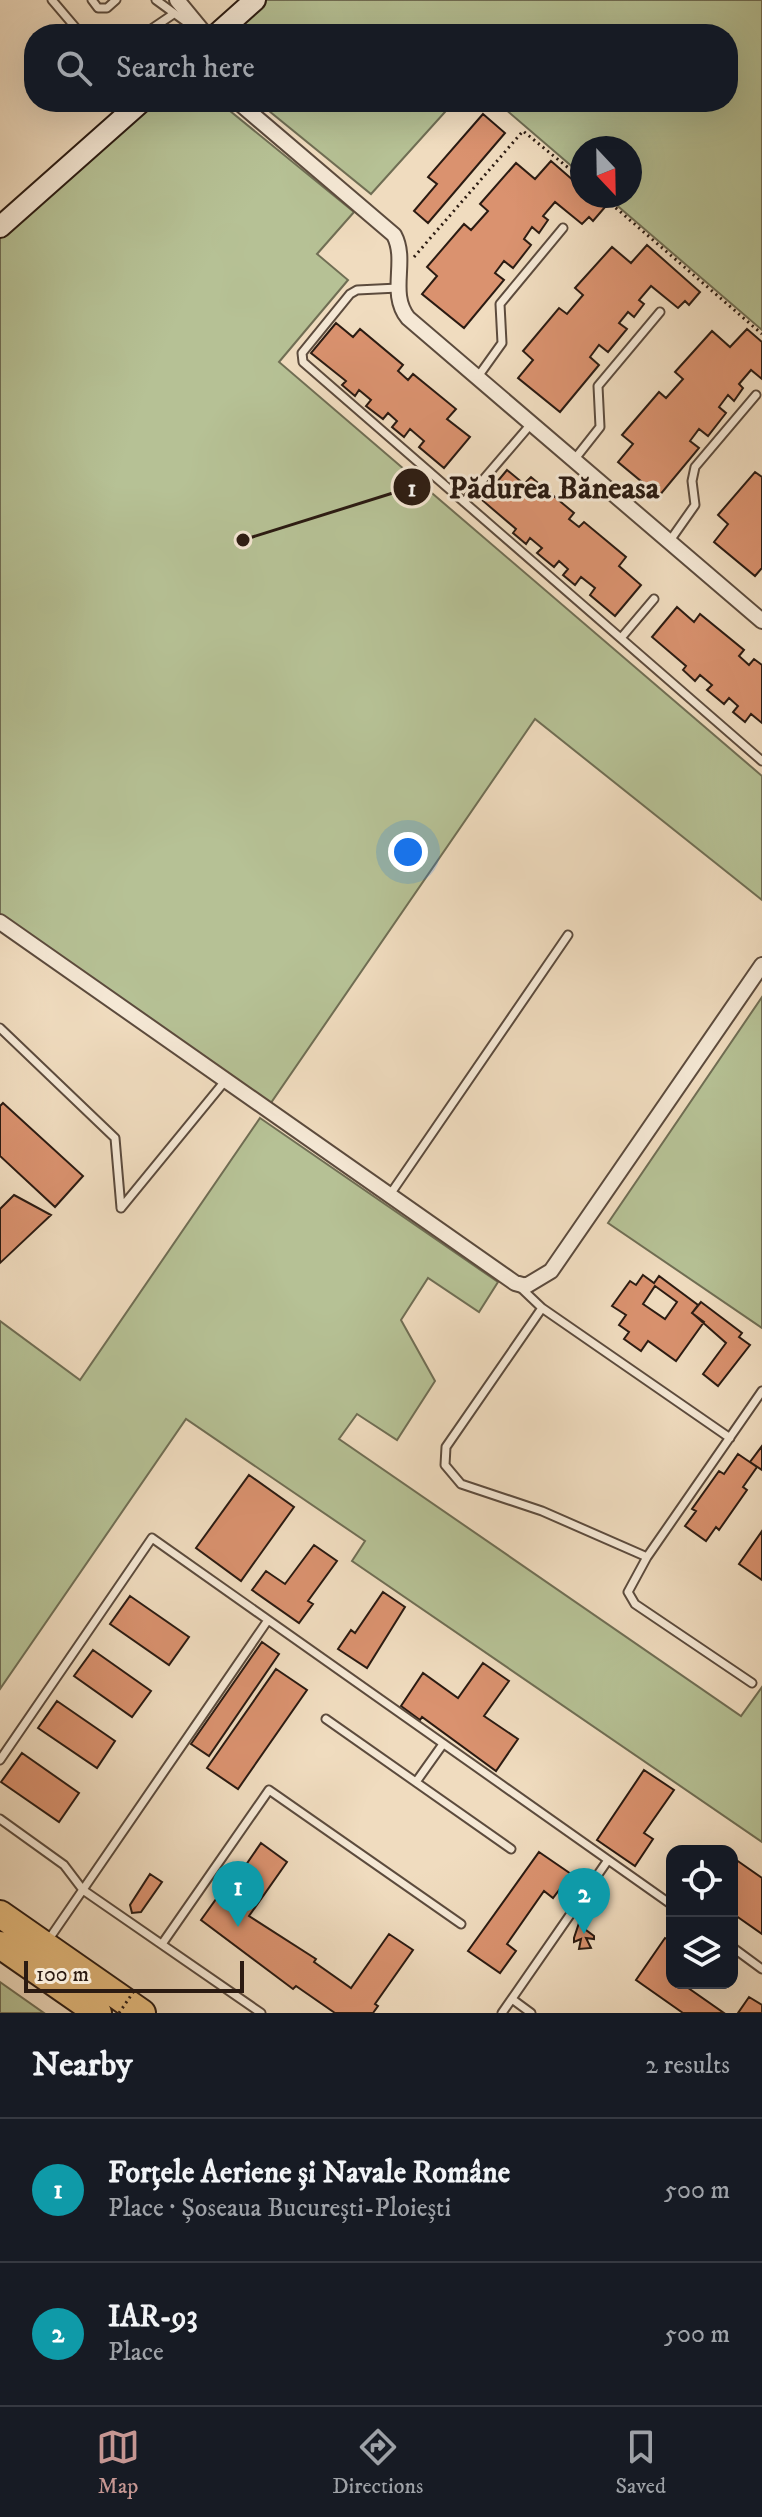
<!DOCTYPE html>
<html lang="en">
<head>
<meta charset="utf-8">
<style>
	body { margin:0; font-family:"IM FELL DW Pica",serif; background:#242831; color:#f1f3f6 }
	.controls { position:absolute; right:24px; bottom:24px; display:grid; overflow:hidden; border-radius:16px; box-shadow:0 8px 32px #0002 }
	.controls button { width:72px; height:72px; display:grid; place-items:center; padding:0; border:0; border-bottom:2px solid #363941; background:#171b24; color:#f1f3f6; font:40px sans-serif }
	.compass { position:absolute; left:570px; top:136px; width:72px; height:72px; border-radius:50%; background:#171b24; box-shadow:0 8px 32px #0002; rotate:158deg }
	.scale { position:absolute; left:24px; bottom:20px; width:220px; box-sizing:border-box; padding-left:8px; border:4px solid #2b1b12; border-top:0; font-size:22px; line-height:28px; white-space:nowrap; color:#2b1b12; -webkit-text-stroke:6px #f5e8d5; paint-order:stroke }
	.you { position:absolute; left:408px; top:852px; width:28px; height:28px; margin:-20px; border:6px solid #fff; border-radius:50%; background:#1a73e8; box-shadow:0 0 0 12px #1a73e833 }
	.badge { display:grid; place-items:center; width:52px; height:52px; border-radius:50%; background:#c59692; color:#fff; font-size:26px; font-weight:700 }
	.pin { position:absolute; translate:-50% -66px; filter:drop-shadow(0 2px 4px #0008) }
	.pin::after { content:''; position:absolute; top:42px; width:28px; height:24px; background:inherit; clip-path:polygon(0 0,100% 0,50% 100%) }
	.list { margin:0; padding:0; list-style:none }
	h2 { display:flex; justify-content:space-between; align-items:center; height:104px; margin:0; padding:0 32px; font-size:34px }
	h2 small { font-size:26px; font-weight:400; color:#9ea1a6 }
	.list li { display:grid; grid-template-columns:52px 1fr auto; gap:24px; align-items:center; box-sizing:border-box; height:144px; padding:0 32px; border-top:2px solid #363941 }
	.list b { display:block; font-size:30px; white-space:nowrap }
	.list p { margin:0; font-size:26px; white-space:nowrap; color:#9ea1a6 }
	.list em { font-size:26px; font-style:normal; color:#9ea1a6 }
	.icon { flex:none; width:44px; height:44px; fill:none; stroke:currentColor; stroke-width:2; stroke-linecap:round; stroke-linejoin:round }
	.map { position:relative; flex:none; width:762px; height:2013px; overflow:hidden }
	.search { position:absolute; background:#171b24; box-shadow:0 8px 32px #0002; left:24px; right:24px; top:24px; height:88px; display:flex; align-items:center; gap:20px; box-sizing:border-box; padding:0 28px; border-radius:32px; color:#9ea1a6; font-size:30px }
	.sheet { height:392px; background:#171b24 }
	nav { display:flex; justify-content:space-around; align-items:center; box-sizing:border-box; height:112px; border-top:2px solid #363941; background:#171b24; font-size:22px; color:#9ea1a6 }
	nav a { display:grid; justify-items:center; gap:4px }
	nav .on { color:#c59692 }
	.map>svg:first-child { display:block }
	.green { fill:#b6c195; stroke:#706e54; stroke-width:2 }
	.building { fill:#da926f; stroke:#2b1b12; stroke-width:2; fill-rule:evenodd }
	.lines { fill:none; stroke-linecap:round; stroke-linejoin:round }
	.lane-casing { stroke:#5c4b3d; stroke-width:11 }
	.street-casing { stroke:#5c4b3d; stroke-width:18 }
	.secondary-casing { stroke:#2b1b12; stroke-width:24 }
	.highway-casing { stroke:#2b1b12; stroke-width:30 }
	.path { stroke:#2b1b12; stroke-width:3; stroke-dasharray:2 4; stroke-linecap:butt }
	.lane { stroke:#f5e8d5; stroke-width:7 }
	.street { stroke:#f5e8d5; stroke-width:14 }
	.secondary { stroke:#f5e8d5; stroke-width:20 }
	.highway { stroke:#e8be80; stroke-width:26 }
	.path-bridge { stroke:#2b1b12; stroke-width:3; stroke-dasharray:2 4; stroke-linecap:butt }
	.leader { fill:none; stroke:#2b1b12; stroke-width:3 }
	.callout-dot { fill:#2b1b12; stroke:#f5e8d5; stroke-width:3 }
	.mark-label { font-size:24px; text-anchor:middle; font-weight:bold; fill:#fff }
	.callout-label { font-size:32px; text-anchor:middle; font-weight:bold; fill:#2b1b12; stroke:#f5e8d5; stroke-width:6; stroke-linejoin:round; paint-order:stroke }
</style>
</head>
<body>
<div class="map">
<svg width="762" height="2013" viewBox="0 0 762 2013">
	<rect width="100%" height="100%" fill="#f0dcbf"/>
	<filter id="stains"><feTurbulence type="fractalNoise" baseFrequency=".0025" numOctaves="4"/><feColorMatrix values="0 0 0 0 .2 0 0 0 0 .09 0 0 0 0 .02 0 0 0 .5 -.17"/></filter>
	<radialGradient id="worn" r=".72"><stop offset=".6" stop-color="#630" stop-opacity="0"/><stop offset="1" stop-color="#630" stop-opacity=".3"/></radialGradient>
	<!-- green -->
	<path class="green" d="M254 0H762V330L606 196H630V148H582V175L497 102H728V34H217Z
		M140 102H219L354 212 317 254 348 280 279 362 762 776V900L535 719 266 1110 0 922V228Z
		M258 102H454L371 194Z
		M762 997V1328L608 1223Z
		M260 1118 498 1282 479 1312 428 1278 401 1320 435 1381 397 1440 357 1414 339 1439 741 1716 762 1687V1842L352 1561 365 1541 186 1419 0 1689V1321L80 1380Z
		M0 1982 44 2013H0Z"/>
	<!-- building -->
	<path class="building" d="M483 114 505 133 428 223 414 211 437 184 428 177Z
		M551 161 582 188V196H592L605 207 593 221 589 217 582 224 555 202 543 216 548 220 539 233 532 227 524 239 531 245 513 268 504 261 495 273 504 280 464 328 422 294 437 276 427 267 464 224 471 230 488 211 480 204 516 163 535 179Z
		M647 245 700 292 689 305 685 301 678 308 651 286 639 300 644 304 634 317 628 312 619 323 627 329 608 352 599 345 590 357 599 365 560 412 518 378 533 360 523 351 559 308 567 314 583 295 575 288 612 247 631 263Z
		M336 323 353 337 360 329 403 365 398 371 408 380 413 374 456 409 447 419 470 437 444 468 419 447 424 441 410 429 404 437 392 427 397 421 388 413 383 419 366 406 371 400 359 390 355 396 342 385 346 381 311 353Z
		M747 329 762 342V379L751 370 739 384 743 388 734 401 728 395 719 407 726 413 708 436 699 429 690 441 699 448 659 496 618 462 633 444 622 435 659 392 666 398 683 379 675 372 712 331 730 347Z
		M507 470 524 484 531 477 574 513 569 519 579 527 584 522 626 557 619 566 641 585 615 616 590 595 595 588 581 577 575 585 563 575 568 569 559 561 554 567 537 553 542 548 530 538 526 544 513 533 516 529 482 500Z
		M755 472 762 477V568L755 576 714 542 728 524 718 515Z
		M677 607 694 622 700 614 744 650 739 656 749 665 754 659 762 665V723L751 714 745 722 733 712 738 706 729 698 724 704 707 690 712 685 700 675 695 681 683 670 686 666 652 637Z
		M3 1103 83 1176 55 1207 0 1156V1106Z
		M14 1195 51 1215 0 1263V1209Z
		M643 1275 654 1283 659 1276 698 1305 692 1313 704 1322 676 1361 648 1341 641 1351 624 1339 629 1332 619 1325 626 1315 612 1306 630 1281 636 1285ZM655 1286 677 1302 665 1319 643 1304Z
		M701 1302 742 1333 739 1337 750 1345 718 1386 703 1374 726 1343 692 1313Z
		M762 1446V1470L750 1462Z
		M738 1454 757 1467 743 1487 747 1490 719 1530 716 1527 706 1541 685 1526 696 1511 692 1509 719 1471 724 1474Z
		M249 1475 294 1507 241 1581 196 1548Z
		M762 1531V1580L739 1564Z
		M314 1545 337 1561 308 1601 313 1604 299 1623 252 1590 266 1571 285 1584Z
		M383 1592 405 1607 367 1668 338 1649 351 1630 355 1633Z
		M130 1596 189 1637 169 1665 110 1624Z
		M262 1642 279 1654 209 1756 191 1744Z
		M93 1650 151 1691 132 1717 74 1676Z
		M483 1663 509 1681 484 1716 518 1739 496 1771 422 1717 420 1720 401 1706 423 1673 458 1698Z
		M276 1669 307 1690 238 1789 207 1768Z
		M57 1701 115 1741 97 1768 38 1728Z
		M22 1753 79 1793 59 1822 1 1782Z
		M644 1770 674 1790 644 1833 653 1839 635 1866 597 1840Z
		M261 1843 287 1862 249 1916 316 1959 314 1962 351 1988 389 1934 413 1950 375 2004 378 2006 373 2013H335L296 1986 293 1989 201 1920 219 1895 223 1898Z
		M539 1852 571 1874 553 1898 544 1891 507 1944 516 1951 500 1973 468 1951Z
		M732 1857 762 1878V1934L732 1913Z
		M150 1874 162 1882 141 1912 132 1913 130 1905Z
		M581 1917 586 1930 594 1936V1939L586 1938 591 1948 579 1949 581 1939 574 1942V1938Z
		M665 1938 672 1942V1969L668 1974 672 1983H681L724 2013H683L636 1980Z
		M749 1997 762 2005V2013H738Z"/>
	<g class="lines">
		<defs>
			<path id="lane" d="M52 0 81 34
				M92 0 98 8H107L116 0
				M156 0 193 27
				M144 34 172 15
				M398 288 357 290 350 294 302 353 303 362 762 761
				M477 378 502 343 500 304 563 228
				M574 460 600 427 598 386 660 312
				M464 502 531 424
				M669 542 695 505 692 481 695 467 756 395
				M621 638 654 599
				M0 1028 115 1138 121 1208
				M389 1196 568 935
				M121 1208 225 1081
				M521 1288 542 1308 730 1438
				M542 1308 446 1447 445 1465 461 1484 542 1511 647 1557
				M752 1683 635 1604 628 1592 647 1557 762 1391
				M326 1719 511 1849
				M0 1760 152 1538 672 1905
				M416 1782 443 1744
				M0 1819 64 1865 83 1890 261 2013
				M47 1942 268 1620
				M162 1944 269 1790 461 1924
				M732 1947 762 1969
				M512 1999 531 2013
				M502 2013 608 1860"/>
			<path id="street" d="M177 0 205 34
				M238 102 394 235C408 261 388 293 408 318L762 621
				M0 922 515 1283 526 1286 551 1271 762 965"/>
			<path id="secondary" d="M217 34 255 0
				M0 227 141 102"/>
			<path id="highway" d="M0 1914 142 2013
				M0 1945 98 2013"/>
		</defs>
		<!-- lane casing -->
		<use href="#lane" class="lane-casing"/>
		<!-- street casing -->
		<use href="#street" class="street-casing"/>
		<!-- secondary casing -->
		<use href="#secondary" class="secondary-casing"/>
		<!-- highway casing -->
		<use href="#highway" class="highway-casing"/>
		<!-- path -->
		<path class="path" d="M602 196 762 334
			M414 257 523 131 582 179"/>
		<!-- lane -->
		<use href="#lane" class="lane"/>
		<!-- street -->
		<use href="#street" class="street"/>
		<!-- secondary -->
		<use href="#secondary" class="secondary"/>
		<!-- highway -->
		<use href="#highway" class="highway"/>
		<!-- path-bridge -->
		<path class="path-bridge" d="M119 2013 134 1991"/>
	</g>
	<!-- callouts -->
	<path class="leader" d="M243 540L412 487"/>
	<g class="callout-dot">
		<circle cx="243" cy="540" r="8"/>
		<circle cx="412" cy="487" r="20"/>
	</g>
	<g class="mark-label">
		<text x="412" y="496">1</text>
	</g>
	<g class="callout-label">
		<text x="554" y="498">Pădurea Băneasa</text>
	</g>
	<rect width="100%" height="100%" filter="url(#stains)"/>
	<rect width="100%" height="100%" fill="url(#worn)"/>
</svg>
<div class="controls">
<button><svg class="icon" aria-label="locate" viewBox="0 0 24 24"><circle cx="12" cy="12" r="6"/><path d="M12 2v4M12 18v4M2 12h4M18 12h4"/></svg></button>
<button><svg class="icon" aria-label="layers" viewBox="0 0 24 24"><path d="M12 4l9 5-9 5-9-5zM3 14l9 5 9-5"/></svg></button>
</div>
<svg class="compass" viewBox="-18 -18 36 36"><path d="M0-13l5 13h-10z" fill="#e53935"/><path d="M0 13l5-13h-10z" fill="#9ea1a6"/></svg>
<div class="scale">100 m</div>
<div class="you"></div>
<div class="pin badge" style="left:238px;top:1927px;background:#0f9aa8">1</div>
<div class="pin badge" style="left:584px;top:1934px;background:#0f9aa8">2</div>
<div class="search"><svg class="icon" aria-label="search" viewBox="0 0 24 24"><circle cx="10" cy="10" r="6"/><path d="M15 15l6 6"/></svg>Search here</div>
</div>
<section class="sheet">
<h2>Nearby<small>2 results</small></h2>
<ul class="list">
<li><span class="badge" style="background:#0f9aa8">1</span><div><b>Forțele Aeriene și Navale Române</b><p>Place · Șoseaua București-Ploiești</p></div><em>500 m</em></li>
<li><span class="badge" style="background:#0f9aa8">2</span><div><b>IAR-93</b><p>Place</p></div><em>500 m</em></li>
</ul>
</section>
<nav>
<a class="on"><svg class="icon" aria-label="map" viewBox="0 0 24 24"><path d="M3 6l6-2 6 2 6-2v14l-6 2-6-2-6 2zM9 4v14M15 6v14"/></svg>Map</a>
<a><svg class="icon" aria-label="directions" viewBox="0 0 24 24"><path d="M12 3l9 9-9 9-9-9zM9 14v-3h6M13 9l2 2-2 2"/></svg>Directions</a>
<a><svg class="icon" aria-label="saved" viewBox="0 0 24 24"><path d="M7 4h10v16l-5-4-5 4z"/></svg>Saved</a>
</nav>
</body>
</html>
